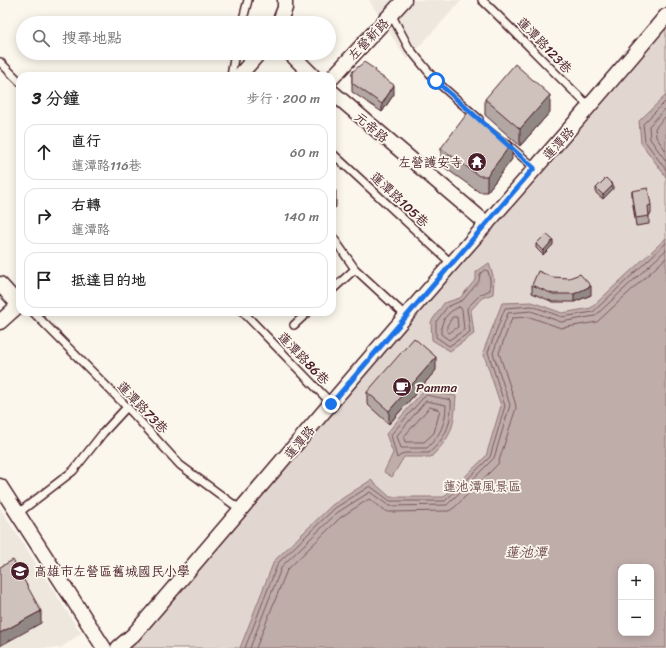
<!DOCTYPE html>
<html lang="zh-TW">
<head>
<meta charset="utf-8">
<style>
	body { margin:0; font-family:Sriracha,"LXGW WenKai TC",sans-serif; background:#f2f2f2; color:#222 }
	.controls { position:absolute; right:12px; bottom:12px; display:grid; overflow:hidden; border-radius:8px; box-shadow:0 2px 10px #0003 }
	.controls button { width:36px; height:36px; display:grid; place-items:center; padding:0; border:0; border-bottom:1px solid #e0e0e0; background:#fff; color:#222; font:20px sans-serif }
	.stop { position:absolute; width:12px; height:12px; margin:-9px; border:3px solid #1a73e8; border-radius:50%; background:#fff }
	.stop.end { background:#1a73e8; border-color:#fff; box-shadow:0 1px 4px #0008 }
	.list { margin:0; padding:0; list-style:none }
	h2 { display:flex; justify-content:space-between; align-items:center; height:52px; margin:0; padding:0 16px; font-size:17px }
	h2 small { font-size:13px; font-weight:400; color:#767676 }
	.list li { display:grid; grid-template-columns:26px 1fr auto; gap:12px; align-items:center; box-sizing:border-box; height:56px; margin:0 8px 8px; padding:0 8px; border:1px solid #e0e0e0; border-radius:12px }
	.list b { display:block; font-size:15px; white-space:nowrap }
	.list p { margin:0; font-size:13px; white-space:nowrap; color:#767676 }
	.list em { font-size:13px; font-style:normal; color:#767676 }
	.icon { flex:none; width:22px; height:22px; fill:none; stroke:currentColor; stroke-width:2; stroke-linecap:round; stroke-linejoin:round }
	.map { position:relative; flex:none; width:666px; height:648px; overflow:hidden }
	.search { position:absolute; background:#fff; box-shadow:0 2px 10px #0003; left:16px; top:16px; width:320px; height:44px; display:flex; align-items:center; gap:10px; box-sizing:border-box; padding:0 14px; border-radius:22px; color:#767676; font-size:15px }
	.panel { position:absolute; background:#fff; box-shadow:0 2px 10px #0003; left:16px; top:72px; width:320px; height:244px; border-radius:12px }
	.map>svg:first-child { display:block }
	.built { fill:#eee7de }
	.green { fill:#e2d7d0; stroke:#967b7e; fill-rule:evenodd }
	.water { fill:#bfadaa; stroke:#907477; fill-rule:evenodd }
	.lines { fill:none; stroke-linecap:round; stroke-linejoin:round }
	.shore { stroke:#79585e; stroke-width:1 }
	.lane-casing { stroke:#4a1f2b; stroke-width:10 }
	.street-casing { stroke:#4a1f2b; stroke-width:17 }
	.lane { stroke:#fbf7ec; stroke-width:7 }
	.street { stroke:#fbf7ec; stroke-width:14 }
	.wall { fill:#b2a7a2; stroke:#4a1f2b }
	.shaded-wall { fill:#918884; stroke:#4a1f2b }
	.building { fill:#cfc2bc; stroke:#4a1f2b }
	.route { stroke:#1a73e8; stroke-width:5 }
	.labels { text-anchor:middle; stroke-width:3.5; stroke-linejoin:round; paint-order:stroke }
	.street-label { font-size:13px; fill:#4a1f2b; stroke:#fbf7ec }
	.poi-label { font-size:13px; fill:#4a1f2b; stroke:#fbf7ec; text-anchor:start }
	.park-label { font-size:13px; fill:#704d54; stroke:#fbf7ec }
	.water-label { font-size:14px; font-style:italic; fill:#6d4a51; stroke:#fbf7ec }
</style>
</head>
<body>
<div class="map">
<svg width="666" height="648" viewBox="0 0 666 648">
	<rect width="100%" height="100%" fill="#fbf7ec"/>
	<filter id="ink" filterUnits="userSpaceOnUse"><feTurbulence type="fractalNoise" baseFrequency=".025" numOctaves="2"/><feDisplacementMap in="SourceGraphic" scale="8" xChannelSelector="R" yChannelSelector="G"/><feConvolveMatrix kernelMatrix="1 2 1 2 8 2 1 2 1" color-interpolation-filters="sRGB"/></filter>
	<g filter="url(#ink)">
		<!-- built -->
		<path class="built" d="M369 0H462L407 60Z
			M0 508 81 633 61 648H0Z"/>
		<!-- green -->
		<path class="green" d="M666 22V648H127L146 631ZM621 567H651V633H621Z"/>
		<!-- water -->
		<path class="water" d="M666 95V177L641 143 639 121Z
			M666 238V648H240L274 561 332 505 371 480 390 497H444L486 456 501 406 483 352 502 303 532 302 562 313 591 308ZM621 567H651V633H621Z
			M489 263 494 279 493 294 482 298 471 310 474 334 450 351 432 340 431 322 444 303 460 298 476 279V272Z
			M423 391 456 396C454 427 453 435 431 457H404L392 477 384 472 393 453 386 434Z"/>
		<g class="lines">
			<!-- shore -->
			<path class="shore" d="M666 101 643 124 645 141 666 170
				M666 108 649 126 650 139 666 161
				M666 116 655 128 656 137 666 151
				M485 270 488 271 490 280V290L480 295 467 308 470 332 449 346 436 337V322L447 307 463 300 479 281 480 274Z
				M459 307 462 309 464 330 449 340 441 334C440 321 447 312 459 307Z
				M453 317H457L458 327 449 333 447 331V326Z
				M426 395 451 400C452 423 446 438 429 453H404L397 458 391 435Z
				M426 401 446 405C446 423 440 436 427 448H401L397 436Z
				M430 407 440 410 434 433 424 442H405L404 437Z
				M245 648 278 563 335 508 370 486 390 501H445L490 457 505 406 488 352 505 308 532 306 562 317 593 312 666 243
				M250 648 282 566 338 512 370 492 389 506 447 505 494 458 510 405 493 353 508 313 531 311 561 322 595 316 666 250
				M256 648 287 570 341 517 369 499 382 509 388 512 449 511 455 507 498 464 516 408 515 402 499 353 512 318 530 317 561 328 597 322 666 258"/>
			<defs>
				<path id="lane" d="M482 0C519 35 553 72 590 107
					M391 14 409 48 436 81 479 119
					M242 23 248 0
					M0 62 20 82
					M231 76 235 53
					M505 142 535 168
					M332 153 452 264
					M332 236 355 269 406 316
					M332 290 355 269
					M33 312 127 407 180 465 241 510
					M243 312 331 403
					M294 325 308 312
					M17 514 73 471 103 433 127 407"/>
				<path id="street" d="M279 23 285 8V0
					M290 53 313 76
					M239 76 259 53
					M332 78 404 0
					M332 92 487 224
					M0 284 19 305
					M0 322 20 304
					M0 486 104 648
					M118 648 133 635C225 529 314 422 405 317 492 217 581 118 666 16"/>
			</defs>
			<!-- lane casing -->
			<use href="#lane" class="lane-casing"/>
			<!-- street casing -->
			<use href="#street" class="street-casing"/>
			<!-- lane -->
			<use href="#lane" class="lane"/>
			<!-- street -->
			<use href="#street" class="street"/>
		</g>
		<!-- wall -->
		<path class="wall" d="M352 72 376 73 394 94 382 112 352 92Z
			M485 99 550 112 520 146 485 115Z
			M441 148 512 159 487 192H479L441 165Z
			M596 188 613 189 603 199 596 193Z
			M632 191 651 205V214H649V224L636 226 632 199Z
			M536 244 553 245 543 255 536 248Z
			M532 285 591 295 574 302H553L532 293Z
			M436 370 389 424 367 404V392Z"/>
		<!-- shaded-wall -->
		<path class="shaded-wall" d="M394 85V94L382 112V104Z
			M550 95V112L520 146V129Z
			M512 143V159L487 192V176Z
			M613 185V189L603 199V195Z
			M336 191V207L332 211V195Z
			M553 240V245L543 255V251Z
			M591 286V295L574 302V294Z
			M436 357V370L389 424V411Z
			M41 611V623L0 646V633Z"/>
		<!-- building -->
		<path class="building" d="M364 62 376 70 375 72 394 85 382 104 352 83V72Z
			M515 64 550 95 520 129 485 99Z
			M469 111 512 143 487 176H479L441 148Z
			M606 178 613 185 603 195 596 188Z
			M332 186 336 191 332 195Z
			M648 188 651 205 648 206 649 216 636 218 632 191Z
			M546 234 553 240 543 251 536 244Z
			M538 271 552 277 569 278 580 274 591 286 574 294H553L532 285Z
			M414 338 436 357 389 411 367 392Z
			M13 560 41 611 0 633V567Z"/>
	</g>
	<g class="lines" filter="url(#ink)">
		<!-- route -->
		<path class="route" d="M331 404 534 168 436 81"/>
	</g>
	<!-- icons -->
	<defs>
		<symbol id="temple-disc" viewBox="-11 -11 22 22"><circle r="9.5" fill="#4a1f2b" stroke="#fbf7ec"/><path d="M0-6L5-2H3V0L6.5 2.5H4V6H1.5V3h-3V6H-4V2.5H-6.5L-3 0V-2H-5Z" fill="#fff"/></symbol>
		<symbol id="cafe-disc" viewBox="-11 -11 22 22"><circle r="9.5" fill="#4a1f2b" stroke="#fbf7ec"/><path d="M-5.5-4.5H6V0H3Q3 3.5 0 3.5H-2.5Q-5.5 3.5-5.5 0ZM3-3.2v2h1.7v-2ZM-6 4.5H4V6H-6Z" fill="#fff"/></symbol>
		<symbol id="school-disc" viewBox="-11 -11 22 22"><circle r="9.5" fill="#4a1f2b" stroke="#fbf7ec"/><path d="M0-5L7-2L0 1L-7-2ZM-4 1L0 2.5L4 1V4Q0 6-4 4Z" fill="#fff"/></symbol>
	</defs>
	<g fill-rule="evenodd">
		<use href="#temple-disc" x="466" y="151" width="22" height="22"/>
		<use href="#cafe-disc" x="391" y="376" width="22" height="22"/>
		<use href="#school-disc" x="9" y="560" width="22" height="22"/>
	</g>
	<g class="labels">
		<!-- street labels -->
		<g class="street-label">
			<text transform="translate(368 39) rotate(-46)" y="5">左營新路</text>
			<text transform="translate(545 45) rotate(46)" y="5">蓮潭路123巷</text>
			<text transform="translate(372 127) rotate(40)" y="5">元帝路</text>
			<text transform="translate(558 143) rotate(-47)" y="5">蓮潭路</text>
			<text transform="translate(400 199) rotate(43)" y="5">蓮潭路105巷</text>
			<text transform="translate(304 358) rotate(46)" y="5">蓮潭路86巷</text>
			<text transform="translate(143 407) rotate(46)" y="5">蓮潭路73巷</text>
			<text transform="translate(299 442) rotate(-50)" y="5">蓮潭路</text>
		</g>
		<!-- poi labels -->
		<g class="poi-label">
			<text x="463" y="167" text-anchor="end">左營護安寺</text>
			<text x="416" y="392">Pamma</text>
			<text x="34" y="576">高雄市左營區舊城國民小學</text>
		</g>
		<!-- park labels -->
		<g class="park-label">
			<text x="482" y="491">蓮池潭風景區</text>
		</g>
		<!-- water labels -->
		<g class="water-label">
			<text x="526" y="557">蓮池潭</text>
		</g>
	</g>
</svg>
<div class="controls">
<button>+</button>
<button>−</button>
</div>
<div class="stop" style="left:436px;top:81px"></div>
<div class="stop end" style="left:331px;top:404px"></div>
<div class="search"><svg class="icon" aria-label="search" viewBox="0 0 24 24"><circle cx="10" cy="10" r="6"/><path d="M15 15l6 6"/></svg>搜尋地點</div>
<section class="panel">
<h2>3 分鐘<small>步行 · 200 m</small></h2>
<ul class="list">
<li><svg class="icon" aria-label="ahead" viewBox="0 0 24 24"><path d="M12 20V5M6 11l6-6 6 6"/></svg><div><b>直行</b><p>蓮潭路116巷</p></div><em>60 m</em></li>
<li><svg class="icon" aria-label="right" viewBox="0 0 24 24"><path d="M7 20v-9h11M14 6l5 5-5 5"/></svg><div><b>右轉</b><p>蓮潭路</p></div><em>140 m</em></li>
<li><svg class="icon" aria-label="arrive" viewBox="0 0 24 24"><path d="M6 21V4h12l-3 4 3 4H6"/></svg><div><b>抵達目的地</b></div></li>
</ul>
</section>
</div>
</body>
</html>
